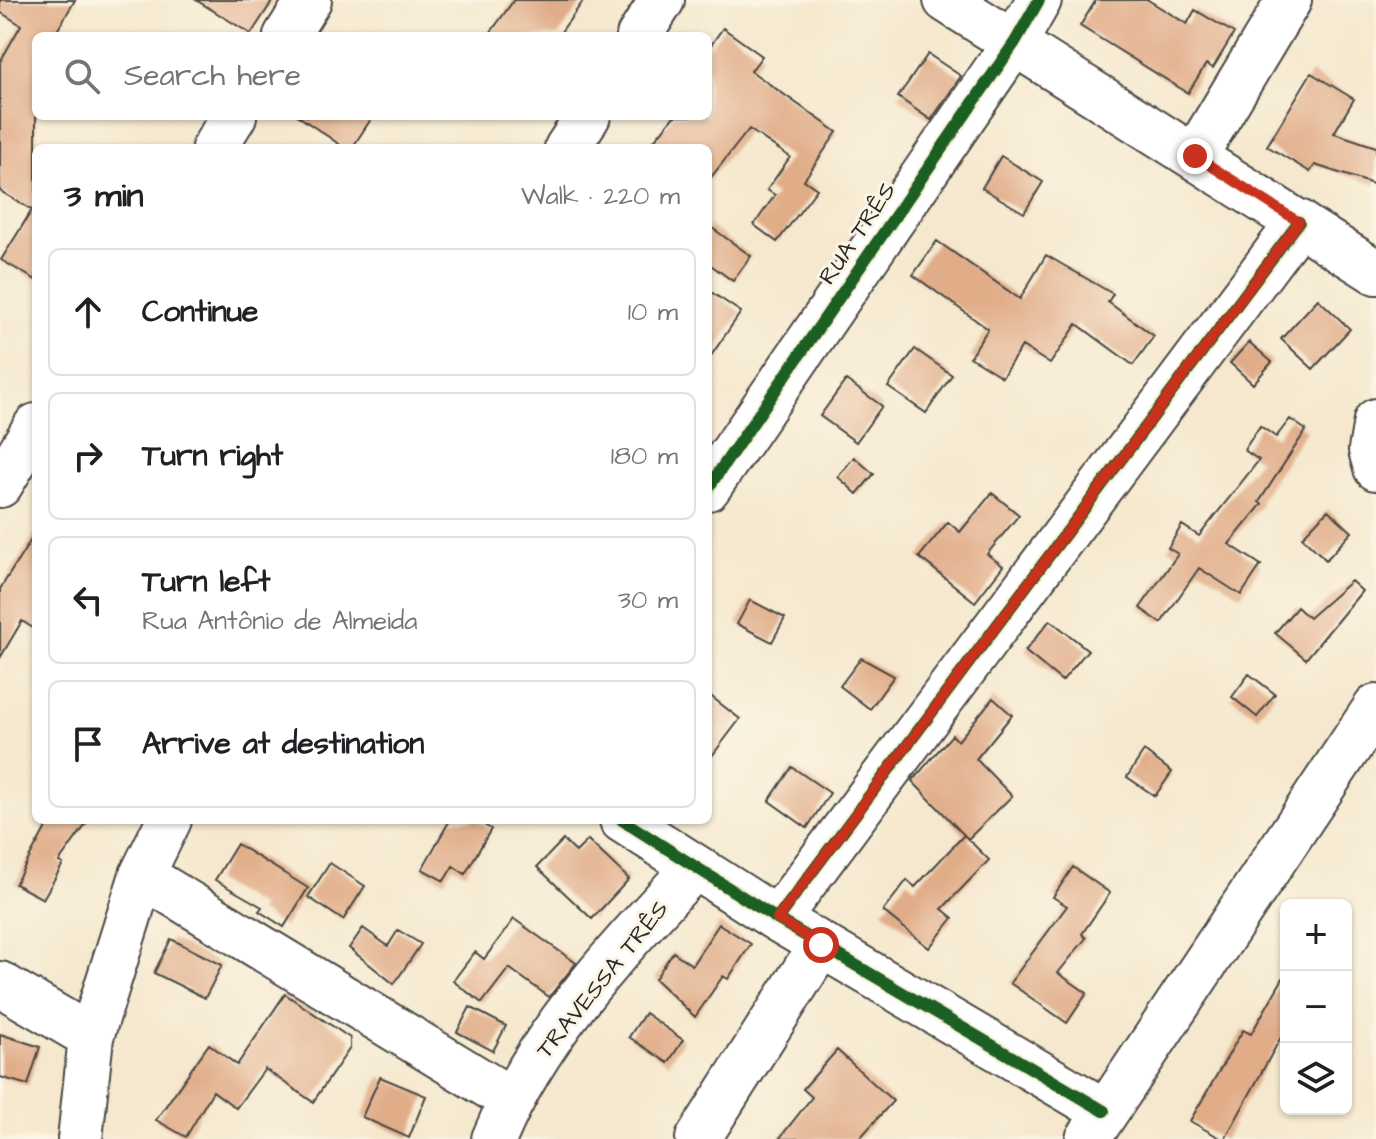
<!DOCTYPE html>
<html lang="en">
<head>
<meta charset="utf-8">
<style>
	body { margin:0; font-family:"Architects Daughter",sans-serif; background:#f2f2f2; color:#202124 }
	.controls { position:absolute; right:24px; bottom:24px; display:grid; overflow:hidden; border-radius:12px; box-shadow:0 2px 6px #0004 }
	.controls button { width:72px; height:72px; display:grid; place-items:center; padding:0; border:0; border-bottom:2px solid #e0e0e0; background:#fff; color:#202124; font:40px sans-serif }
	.stop { position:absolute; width:24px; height:24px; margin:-18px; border:6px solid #c8321e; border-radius:50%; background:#fff }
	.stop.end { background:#c8321e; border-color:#fff; box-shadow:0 2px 8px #0008 }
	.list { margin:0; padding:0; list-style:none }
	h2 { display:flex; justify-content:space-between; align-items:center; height:104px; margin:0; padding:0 32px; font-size:34px }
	h2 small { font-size:26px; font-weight:400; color:#757577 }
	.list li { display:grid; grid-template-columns:52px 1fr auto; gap:24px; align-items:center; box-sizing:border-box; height:128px; margin:0 16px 16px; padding:0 16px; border:2px solid #e0e0e0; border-radius:12px }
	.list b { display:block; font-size:30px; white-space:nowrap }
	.list p { margin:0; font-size:26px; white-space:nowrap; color:#757577 }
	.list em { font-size:26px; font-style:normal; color:#757577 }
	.icon { flex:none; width:44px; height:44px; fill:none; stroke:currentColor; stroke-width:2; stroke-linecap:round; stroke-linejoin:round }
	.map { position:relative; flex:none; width:1376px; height:1139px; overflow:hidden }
	.search { position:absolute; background:#fff; box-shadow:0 2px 6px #0004; left:32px; top:32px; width:680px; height:88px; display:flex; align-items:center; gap:20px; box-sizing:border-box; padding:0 28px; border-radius:12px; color:#757577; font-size:30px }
	.panel { position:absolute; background:#fff; box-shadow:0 2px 6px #0004; left:32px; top:144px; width:680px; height:680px; border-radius:12px }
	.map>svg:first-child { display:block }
	.building { fill:#e1ad89 }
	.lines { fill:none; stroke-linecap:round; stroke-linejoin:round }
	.minor-casing { stroke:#494743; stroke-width:48 }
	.minor { stroke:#fff; stroke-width:44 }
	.cycleway-casing { stroke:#fcf5e5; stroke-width:17 }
	.cycleway { stroke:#1b5e20; stroke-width:12 }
	.route { stroke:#c8321e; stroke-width:10 }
	.labels { text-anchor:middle; stroke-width:6; stroke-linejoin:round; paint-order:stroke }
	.street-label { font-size:24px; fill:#2b2b2b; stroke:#fcf5e5 }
</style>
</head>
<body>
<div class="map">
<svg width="1376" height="1139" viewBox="0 0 1376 1139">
	<rect width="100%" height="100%" fill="#fcf5e5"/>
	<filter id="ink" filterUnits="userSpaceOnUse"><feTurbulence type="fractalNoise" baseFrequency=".0125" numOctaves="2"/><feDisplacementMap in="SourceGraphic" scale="16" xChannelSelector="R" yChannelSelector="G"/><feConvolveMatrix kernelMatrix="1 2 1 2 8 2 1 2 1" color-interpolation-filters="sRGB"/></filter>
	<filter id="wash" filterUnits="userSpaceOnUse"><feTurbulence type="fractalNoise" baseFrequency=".006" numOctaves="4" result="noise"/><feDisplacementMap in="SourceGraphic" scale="32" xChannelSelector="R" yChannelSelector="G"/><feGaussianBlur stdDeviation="1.8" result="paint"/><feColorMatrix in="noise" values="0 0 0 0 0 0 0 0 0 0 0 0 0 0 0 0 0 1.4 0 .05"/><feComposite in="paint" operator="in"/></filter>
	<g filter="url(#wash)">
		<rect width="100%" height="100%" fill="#f5e8ce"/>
		<g id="blocks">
			<!-- building -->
			<path class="building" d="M0 0H75L54 36H36V280L1 260 32 210 0 191V62L21 25 0 12Z
				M196 0H273L251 34Z
				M514 0H584L558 36H488Z
				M1096 0H1148L1187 24 1195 10 1234 33 1213 68 1206 64 1188 93 1080 26Z
				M723 28 762 56 751 71 837 132 804 180 817 189 777 242 754 225 775 195 767 190 790 157 749 129 708 181V148H648L674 116H708V49Z
				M928 54 961 76 931 120 898 97Z
				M1311 73 1354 99 1334 133 1376 147V185L1315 165 1310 172 1267 146Z
				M298 116H373L352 148H345Z
				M1001 156 1043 182 1024 213 982 188Z
				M708 225 751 256 733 281 708 263Z
				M937 241 1020 299 1046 255 1113 294 1108 302 1154 336 1133 365 1077 324 1050 364 1022 346 1002 377 970 357 988 329 913 275Z
				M708 290 741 312 708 360Z
				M1318 299 1350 329 1313 369 1281 339Z
				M1249 342 1272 362 1253 384 1230 363Z
				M915 349 952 375 926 413 888 387Z
				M846 380 882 406 856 442 820 416Z
				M1290 419 1306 430 1259 502 1262 504 1229 544 1261 565 1241 595 1199 568 1161 623 1140 608 1178 554 1168 548 1182 525 1199 536 1259 460 1244 450 1260 426 1276 437Z
				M854 457 874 474 857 494 838 477Z
				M992 493 1019 515 987 554 1003 566 975 602 919 557 948 522 960 532Z
				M1328 510 1352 532 1326 560 1302 537Z
				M36 532V630L22 621 0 658V589Z
				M1351 581 1362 591 1306 659 1275 633 1297 607 1309 618Z
				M750 600 785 618 772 642 737 624Z
				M1050 620 1088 650 1062 681 1025 651Z
				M861 658 894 676 870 709 840 686Z
				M1249 674 1275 694 1257 717 1232 697Z
				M708 694 740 719 708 761Z
				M993 698 1012 715 976 759 1012 796 968 839 912 781 952 735 958 741Z
				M1144 751 1172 772 1155 796 1127 777Z
				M792 767 830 793 807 828 769 801Z
				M50 820H89L59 862 63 864 43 899 15 884Z
				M450 820H476L491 829 465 874 453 866 444 881 422 869Z
				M964 835 989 860 942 909 953 918 929 948 883 911 907 880 915 887Z
				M563 840 576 852 588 840 629 879 592 919 537 867Z
				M237 844 308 888 284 927 259 911 262 907 215 880Z
				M330 863 365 886 343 920 308 897Z
				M1073 867 1110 893 1082 934 1086 938 1058 973 1087 993 1067 1023 1010 983 1067 906 1053 897Z
				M514 919 576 963 549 997 509 968 482 1003 453 981 475 952 484 959Z
				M719 924 751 944 728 979 723 976 695 1017 655 979 673 952 692 965Z
				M363 928 388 946 398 930 421 944 394 984 349 948Z
				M171 939 222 965 205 998 154 973Z
				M1286 973V1028L1225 1139H1222L1190 1121 1243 1030 1251 1034Z
				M285 994 350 1038V1048L313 1102 265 1069 236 1108 213 1091 186 1137 156 1120 209 1044 237 1065Z
				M470 1007 506 1026 493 1051 457 1032Z
				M645 1013 683 1040 668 1063 629 1037Z
				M0 1034 40 1047 28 1085 0 1077Z
				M837 1050 893 1101 859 1139H779L812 1097 803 1089Z
				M380 1077 426 1096 409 1138 362 1117Z"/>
		</g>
	</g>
	<g filter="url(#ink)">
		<use href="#blocks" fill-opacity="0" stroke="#494743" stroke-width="2"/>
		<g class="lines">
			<defs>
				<path id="minor" d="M946 0 1376 272
					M286 36 309 0
					M639 36 662 0
					M214 148 234 116
					M567 148 588 116
					M1195 156 1289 0
					M1376 421 1371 450 1376 468
					M0 485 36 426
					M708 488 1015 42 1039 0
					M622 820 777 919 1104 1111
					M142 875 510 1099
					M777 919 1299 222
					M0 984 91 1037
					M80 1139 91 1037 142 875 169 820
					M494 1139C537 1034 619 949 695 867
					M698 1139 821 945
					M1088 1139 1376 707"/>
			</defs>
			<!-- minor casing -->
			<use href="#minor" class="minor-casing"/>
			<!-- minor -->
			<use href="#minor" class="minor"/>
			<defs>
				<path id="cycleway" d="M708 488 1015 42 1039 0
					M622 820 777 919 1104 1111
					M777 919 1299 222"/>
			</defs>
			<!-- cycleway casing -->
			<use href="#cycleway" class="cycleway-casing"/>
			<!-- cycleway -->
			<use href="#cycleway" class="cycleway"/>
		</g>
	</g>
	<g class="lines" filter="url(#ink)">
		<!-- route -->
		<path class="route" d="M821 945 777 919 1299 222 1195 156"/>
	</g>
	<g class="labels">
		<!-- street labels -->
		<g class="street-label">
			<text transform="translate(857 233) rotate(-56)" y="8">RUA TRÊS</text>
			<text transform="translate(602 979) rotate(-51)" y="8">TRAVESSA TRÊS</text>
		</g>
	</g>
</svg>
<div class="controls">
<button>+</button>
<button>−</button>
<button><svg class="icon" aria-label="layers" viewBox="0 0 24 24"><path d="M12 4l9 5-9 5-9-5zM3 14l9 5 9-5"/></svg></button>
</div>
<div class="stop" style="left:821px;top:945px"></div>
<div class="stop end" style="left:1195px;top:156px"></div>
<div class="search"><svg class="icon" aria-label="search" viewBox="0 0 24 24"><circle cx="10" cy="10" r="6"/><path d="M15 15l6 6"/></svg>Search here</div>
<section class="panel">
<h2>3 min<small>Walk · 220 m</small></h2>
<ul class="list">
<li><svg class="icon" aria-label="ahead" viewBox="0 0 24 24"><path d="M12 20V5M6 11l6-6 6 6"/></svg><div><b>Continue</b></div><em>10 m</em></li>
<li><svg class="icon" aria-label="right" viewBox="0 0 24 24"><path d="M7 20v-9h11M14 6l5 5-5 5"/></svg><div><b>Turn right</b></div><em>180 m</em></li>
<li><svg class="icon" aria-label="left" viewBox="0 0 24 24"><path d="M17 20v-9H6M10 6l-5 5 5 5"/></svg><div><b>Turn left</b><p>Rua Antônio de Almeida</p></div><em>30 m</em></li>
<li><svg class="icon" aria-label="arrive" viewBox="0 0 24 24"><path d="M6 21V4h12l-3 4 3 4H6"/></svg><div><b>Arrive at destination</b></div></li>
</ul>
</section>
</div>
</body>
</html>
